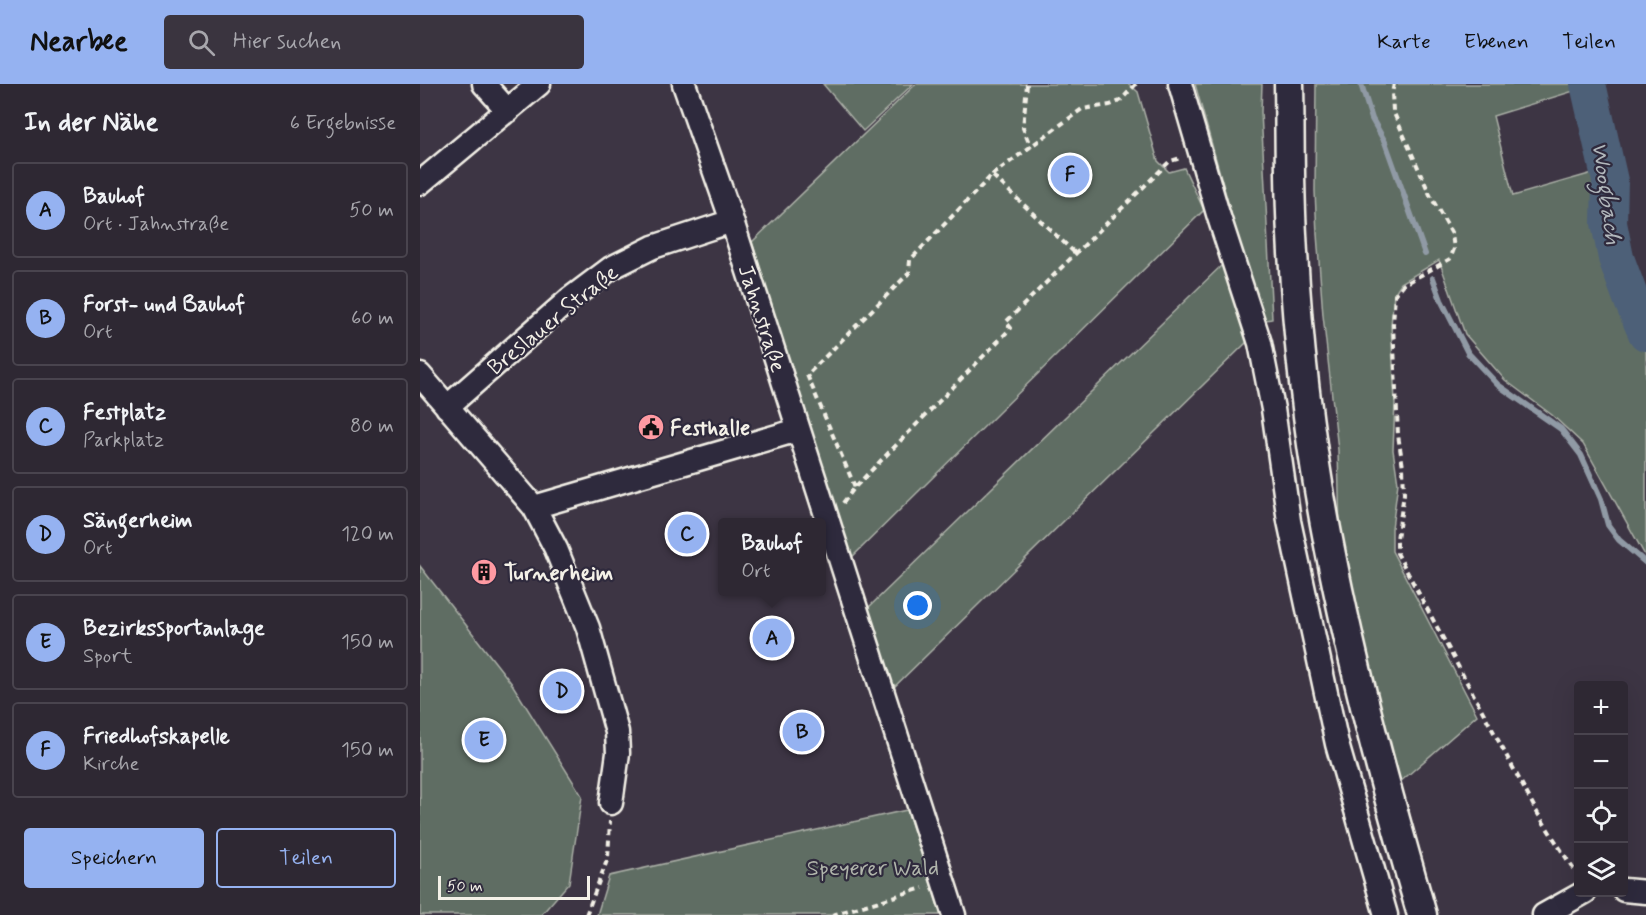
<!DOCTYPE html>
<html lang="de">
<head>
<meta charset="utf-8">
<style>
	body { margin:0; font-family:Mynerve,sans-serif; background:#3a343f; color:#f1f3f6 }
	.controls { position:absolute; right:18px; bottom:18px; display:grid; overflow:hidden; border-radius:6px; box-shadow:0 6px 24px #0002 }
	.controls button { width:54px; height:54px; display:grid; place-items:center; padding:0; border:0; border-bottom:2px solid #49444e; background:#2e2833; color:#f1f3f6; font:30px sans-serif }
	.scale { position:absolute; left:18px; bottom:15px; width:152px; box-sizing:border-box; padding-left:6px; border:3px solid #f4f1e8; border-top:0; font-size:16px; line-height:21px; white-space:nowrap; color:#f4f1e8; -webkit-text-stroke:4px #2f2a3d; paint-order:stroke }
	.you { position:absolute; left:498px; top:522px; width:21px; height:21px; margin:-15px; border:4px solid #fff; border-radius:50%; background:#1a73e8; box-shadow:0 0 0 9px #1a73e833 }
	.badge { display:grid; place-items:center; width:39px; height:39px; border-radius:50%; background:#95b2f1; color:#111; font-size:20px; font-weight:700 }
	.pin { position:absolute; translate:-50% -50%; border:3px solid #fff; box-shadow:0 2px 6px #0006 }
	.popup { position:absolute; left:298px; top:434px; width:108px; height:78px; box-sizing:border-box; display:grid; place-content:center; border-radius:6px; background:#2e2833; filter:drop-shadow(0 2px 4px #0005); font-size:20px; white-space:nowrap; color:#a7a6ac }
	.popup b { font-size:22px; color:#f1f3f6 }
	.popup::after { content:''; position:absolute; left:50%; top:100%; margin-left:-12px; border:12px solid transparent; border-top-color:#2e2833 }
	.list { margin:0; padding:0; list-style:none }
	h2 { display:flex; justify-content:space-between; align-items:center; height:78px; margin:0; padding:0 24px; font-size:26px }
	h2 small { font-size:20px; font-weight:400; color:#a7a6ac }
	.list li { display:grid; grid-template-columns:39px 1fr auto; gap:18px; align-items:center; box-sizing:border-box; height:96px; margin:0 12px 12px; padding:0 12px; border:2px solid #49444e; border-radius:6px }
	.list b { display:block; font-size:22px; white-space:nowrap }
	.list p { margin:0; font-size:20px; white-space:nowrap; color:#a7a6ac }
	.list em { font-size:20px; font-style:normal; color:#a7a6ac }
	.actions { display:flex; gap:12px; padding:18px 24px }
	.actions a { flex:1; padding:14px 0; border:2px solid #95b2f1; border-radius:6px; text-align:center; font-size:21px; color:#95b2f1 }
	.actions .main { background:#95b2f1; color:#111 }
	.icon { flex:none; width:33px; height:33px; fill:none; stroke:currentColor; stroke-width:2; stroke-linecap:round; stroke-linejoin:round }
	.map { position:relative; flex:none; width:1226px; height:831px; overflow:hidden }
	header { display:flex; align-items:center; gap:36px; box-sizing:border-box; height:84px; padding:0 30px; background:#95b2f1; color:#111 }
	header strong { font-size:28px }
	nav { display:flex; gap:33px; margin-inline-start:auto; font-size:21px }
	.search { width:420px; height:54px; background:#3a343f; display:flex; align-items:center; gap:15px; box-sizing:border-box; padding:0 21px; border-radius:6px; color:#a7a6ac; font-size:22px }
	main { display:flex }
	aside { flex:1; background:#2e2833 }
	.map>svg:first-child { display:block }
	.green { fill:#5f6d63; stroke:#aaafa6; stroke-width:1.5 }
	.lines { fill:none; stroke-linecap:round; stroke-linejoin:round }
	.stream { stroke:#909aa5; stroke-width:6 }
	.river { stroke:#4d6078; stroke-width:36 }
	.minor-casing { stroke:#f4f1e8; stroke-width:27 }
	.major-casing { stroke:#f4f1e8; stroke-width:33 }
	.path { stroke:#f4f1e8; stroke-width:4; stroke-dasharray:6 4.5; stroke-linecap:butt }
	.minor { stroke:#2f2a3d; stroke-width:22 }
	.major { stroke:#2f2a3d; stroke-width:28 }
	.labels { text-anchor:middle; stroke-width:4.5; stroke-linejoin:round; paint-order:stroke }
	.street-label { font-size:22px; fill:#f4f1e8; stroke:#2f2a3d }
	.poi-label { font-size:22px; font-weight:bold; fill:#f4f1e8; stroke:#2f2a3d; text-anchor:start }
	.park-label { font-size:22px; fill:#b1b6ac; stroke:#2f2a3d }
	.water-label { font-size:24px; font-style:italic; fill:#b1b7bb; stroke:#2f2a3d }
</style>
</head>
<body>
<header>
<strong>Nearbee</strong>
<div class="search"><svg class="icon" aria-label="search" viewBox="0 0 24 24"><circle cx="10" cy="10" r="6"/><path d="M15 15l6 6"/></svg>Hier suchen</div>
<nav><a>Karte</a><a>Ebenen</a><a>Teilen</a></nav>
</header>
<main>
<aside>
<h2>In der Nähe<small>6 Ergebnisse</small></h2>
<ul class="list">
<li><span class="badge">A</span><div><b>Bauhof</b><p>Ort · Jahnstraße</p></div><em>50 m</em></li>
<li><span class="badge">B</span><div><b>Forst- und Bauhof</b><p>Ort</p></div><em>60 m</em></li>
<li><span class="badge">C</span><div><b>Festplatz</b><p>Parkplatz</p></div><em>80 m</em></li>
<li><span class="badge">D</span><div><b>Sängerheim</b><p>Ort</p></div><em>120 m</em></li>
<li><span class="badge">E</span><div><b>Bezirkssportanlage</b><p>Sport</p></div><em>150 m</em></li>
<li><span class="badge">F</span><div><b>Friedhofskapelle</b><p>Kirche</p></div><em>150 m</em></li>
</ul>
<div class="actions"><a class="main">Speichern</a><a>Teilen</a></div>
</aside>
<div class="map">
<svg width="1226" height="831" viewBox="0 0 1226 831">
	<rect width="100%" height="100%" fill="#3d3544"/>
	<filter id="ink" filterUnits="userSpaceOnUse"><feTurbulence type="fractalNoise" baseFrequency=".0167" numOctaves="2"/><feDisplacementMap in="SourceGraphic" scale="12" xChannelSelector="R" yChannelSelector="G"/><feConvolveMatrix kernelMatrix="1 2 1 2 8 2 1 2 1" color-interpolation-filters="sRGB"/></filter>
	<g filter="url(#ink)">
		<!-- green -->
		<path class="green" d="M403 0H493L443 47Z
			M496 0H709L718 8 738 77 749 88 764 84 784 126 430 475 332 158Z
			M775 0H842L841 28 852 235 841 237Z
			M896 0H1156L1157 6 1073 32 1093 112 1176 88 1181 172 1214 248 1226 267V473L1163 360 1132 331 1085 296 1045 250 1019 176 981 199 974 210 971 241 975 318 973 366 978 399 972 444V467L1057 631 979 699 955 613 920 450 918 366 903 231 897 150 895 107Z
			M803 180 829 256 472 605 448 524Z
			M0 482 92 600 162 712 149 799 121 831H0Z
			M487 726 521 831H177L189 792Z"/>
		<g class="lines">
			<!-- stream -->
			<path class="stream" d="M941 0 952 35 965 58 1005 170
				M1013 194 1021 216 1048 269 1078 301 1141 345 1161 371 1181 415 1188 441 1199 456 1226 479"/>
			<!-- river -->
			<path class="river" d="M1168 0 1190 97 1189 139 1196 174 1212 217 1226 249"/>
			<defs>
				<path id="minor" d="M64 0 88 27
					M264 0 312 137 534 831
					M760 0 798 130 840 259 853 325 869 437 917 660 966 831
					M0 99 119 0
					M0 291 114 423 136 465 168 544 197 648 198 669 191 719
					M27 323 151 214 191 184 233 163 312 137
					M114 423 378 346
					M1204 806 1226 808
					M1124 831 1165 808"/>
				<path id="major" d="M869 0C870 50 869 100 872 150 877 254 889 359 909 461 933 586 967 709 1002 831"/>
			</defs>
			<!-- minor casing -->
			<use href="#minor" class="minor-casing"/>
			<!-- major casing -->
			<use href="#major" class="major-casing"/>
			<!-- path -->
			<path class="path" d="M607 0 603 44 611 64
				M974 0 972 9 973 27 1011 113 1032 150 1034 165 1030 175 983 201 975 211 973 240 978 351 983 383 984 410 977 455V469L1118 730 1156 789
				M572 91 662 25 690 21 700 17 716 0
				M435 403 387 291 489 189 490 176 572 91 655 169
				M423 419 435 403 591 244 586 238 750 77 761 74
				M166 831 188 774 190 737
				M412 831 503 804"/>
			<!-- minor -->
			<use href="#minor" class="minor"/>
			<!-- major -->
			<use href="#major" class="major"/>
		</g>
	</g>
	<!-- icons -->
	<defs>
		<symbol id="civic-disc" viewBox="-11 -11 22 22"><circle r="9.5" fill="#ff9aa2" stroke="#2f2a3d"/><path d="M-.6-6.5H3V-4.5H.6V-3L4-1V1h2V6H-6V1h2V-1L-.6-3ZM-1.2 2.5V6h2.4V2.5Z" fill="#111"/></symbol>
		<symbol id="building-disc" viewBox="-11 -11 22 22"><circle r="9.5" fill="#ff9aa2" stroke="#2f2a3d"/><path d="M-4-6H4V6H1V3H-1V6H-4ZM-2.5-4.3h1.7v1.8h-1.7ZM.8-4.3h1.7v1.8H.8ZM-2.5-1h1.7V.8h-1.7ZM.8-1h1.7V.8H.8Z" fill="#111"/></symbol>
	</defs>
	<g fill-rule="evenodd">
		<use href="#civic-disc" x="216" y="328" width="30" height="30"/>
		<use href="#building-disc" x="49" y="473" width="30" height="30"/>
	</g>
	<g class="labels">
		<!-- street labels -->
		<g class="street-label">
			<text transform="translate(343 234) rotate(72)" y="8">Jahnstraße</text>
			<text transform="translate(132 235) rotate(-39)" y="8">Breslauer Straße</text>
		</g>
		<!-- poi labels -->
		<g class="poi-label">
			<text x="250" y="351">Festhalle</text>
			<text x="84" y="496">Turnerheim</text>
		</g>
		<!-- park labels -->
		<g class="park-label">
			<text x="453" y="791">Speyerer Wald</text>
		</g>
		<!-- water labels -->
		<g class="water-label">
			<text transform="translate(1187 109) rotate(82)" y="8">Woogbach</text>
		</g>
	</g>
</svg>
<div class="controls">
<button>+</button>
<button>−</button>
<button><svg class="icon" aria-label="locate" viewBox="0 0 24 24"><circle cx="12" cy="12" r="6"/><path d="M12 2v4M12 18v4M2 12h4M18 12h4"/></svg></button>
<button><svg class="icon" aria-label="layers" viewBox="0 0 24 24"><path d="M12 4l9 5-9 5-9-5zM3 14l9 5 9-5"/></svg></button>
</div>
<div class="scale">50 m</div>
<div class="you"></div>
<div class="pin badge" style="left:352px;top:554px">A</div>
<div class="popup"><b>Bauhof</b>Ort</div>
<div class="pin badge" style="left:382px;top:648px">B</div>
<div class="pin badge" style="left:267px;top:450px">C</div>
<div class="pin badge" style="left:142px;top:607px">D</div>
<div class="pin badge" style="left:64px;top:656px">E</div>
<div class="pin badge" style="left:650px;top:91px">F</div>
</div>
</main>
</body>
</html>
